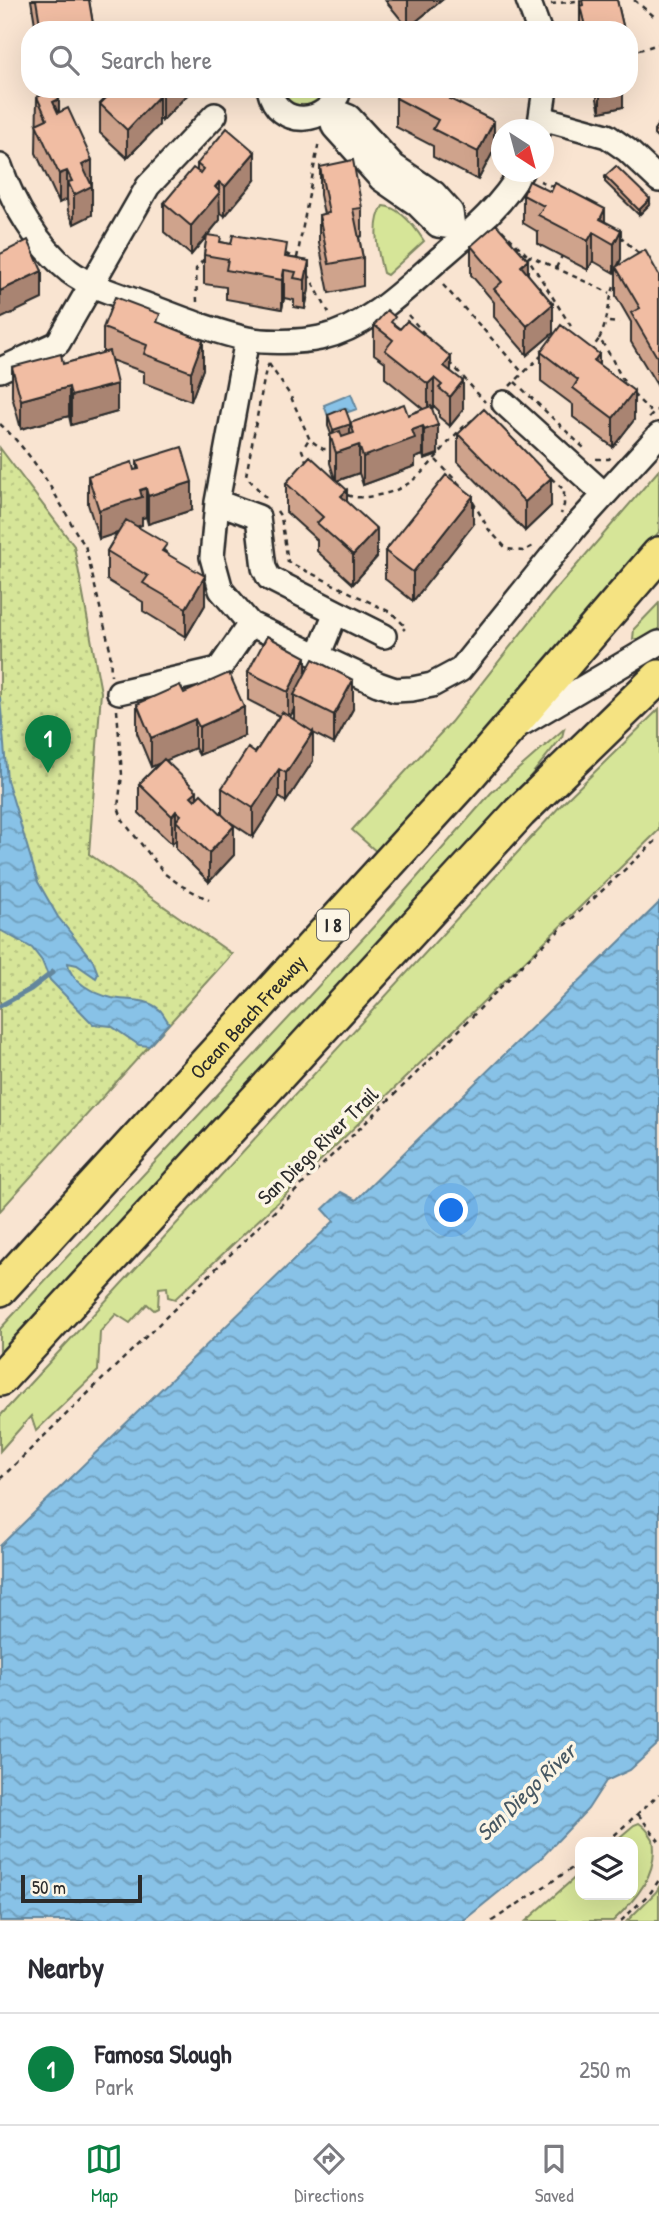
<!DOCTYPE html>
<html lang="en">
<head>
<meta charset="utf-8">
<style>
	body { margin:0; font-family:"Patrick Hand",sans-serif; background:#f7f7f7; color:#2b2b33 }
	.controls { position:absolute; right:21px; bottom:21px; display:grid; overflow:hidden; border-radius:14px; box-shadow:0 7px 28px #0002 }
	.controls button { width:63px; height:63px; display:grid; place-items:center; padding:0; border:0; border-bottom:2px solid #e1e1e2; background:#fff; color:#2b2b33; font:35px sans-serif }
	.compass { position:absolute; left:491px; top:119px; width:63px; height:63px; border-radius:50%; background:#fff; box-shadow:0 7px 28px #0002; rotate:144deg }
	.scale { position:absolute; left:21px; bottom:18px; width:121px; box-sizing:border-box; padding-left:7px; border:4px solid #2b2b2b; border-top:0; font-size:19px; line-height:24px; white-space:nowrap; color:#2b2b2b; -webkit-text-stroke:5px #fcf5e5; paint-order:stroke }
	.you { position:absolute; left:452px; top:1211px; width:24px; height:24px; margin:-18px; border:5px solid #fff; border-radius:50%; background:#1a73e8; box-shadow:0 0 0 10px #1a73e833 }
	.badge { display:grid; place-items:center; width:46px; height:46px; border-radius:50%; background:#0b8043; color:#fff; font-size:23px; font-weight:700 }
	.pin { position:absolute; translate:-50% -58px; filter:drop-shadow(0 2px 4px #0008) }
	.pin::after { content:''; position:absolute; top:37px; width:24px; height:21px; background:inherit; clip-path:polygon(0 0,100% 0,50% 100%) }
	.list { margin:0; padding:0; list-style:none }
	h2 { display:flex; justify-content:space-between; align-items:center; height:91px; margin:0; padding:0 28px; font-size:30px }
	h2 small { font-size:23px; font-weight:400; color:#7c7c81 }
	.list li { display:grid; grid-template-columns:46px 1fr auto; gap:21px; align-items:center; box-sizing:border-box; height:112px; padding:0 28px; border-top:2px solid #e1e1e2 }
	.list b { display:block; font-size:26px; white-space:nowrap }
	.list p { margin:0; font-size:23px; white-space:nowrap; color:#7c7c81 }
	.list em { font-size:23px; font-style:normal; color:#7c7c81 }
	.icon { flex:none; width:38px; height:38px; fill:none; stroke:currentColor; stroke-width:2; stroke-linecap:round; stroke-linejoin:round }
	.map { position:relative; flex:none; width:659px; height:1921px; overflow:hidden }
	.search { position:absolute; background:#fff; box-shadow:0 7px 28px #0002; left:21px; right:21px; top:21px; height:77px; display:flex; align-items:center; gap:18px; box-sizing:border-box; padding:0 24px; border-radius:28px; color:#7c7c81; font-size:26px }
	.sheet { height:203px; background:#fff }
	nav { display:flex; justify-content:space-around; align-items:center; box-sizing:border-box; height:98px; border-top:2px solid #e1e1e2; background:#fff; font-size:19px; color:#7c7c81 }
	nav a { display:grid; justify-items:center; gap:4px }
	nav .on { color:#0b8043 }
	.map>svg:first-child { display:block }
	.grass { fill:#d6e598; stroke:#808862; stroke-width:2 }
	.park { fill:url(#park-dots); stroke:#808862; stroke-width:2 }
	.water { fill:url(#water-waves); stroke:#63869c; stroke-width:2 }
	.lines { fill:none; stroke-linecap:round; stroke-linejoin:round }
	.stream { stroke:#63869c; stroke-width:5 }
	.minor-casing { stroke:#2b2b2b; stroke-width:28 }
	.highway-casing { stroke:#2b2b2b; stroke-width:38 }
	.path { stroke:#2b2b2b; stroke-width:2.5; stroke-dasharray:5 5; stroke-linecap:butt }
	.minor { stroke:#fcf5e5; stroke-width:23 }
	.highway { stroke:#f5e382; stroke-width:33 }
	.wall { fill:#cfa38c; stroke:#2b2b2b; stroke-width:2; fill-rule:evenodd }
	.shaded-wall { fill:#a98472; stroke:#2b2b2b; stroke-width:2 }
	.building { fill:#f1bda3; stroke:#2b2b2b; stroke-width:2 }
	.labels { text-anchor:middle; stroke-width:7; stroke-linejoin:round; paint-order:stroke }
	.shield { fill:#fcf5e5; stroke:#6a6863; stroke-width:2 }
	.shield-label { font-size:19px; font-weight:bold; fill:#2b2b2b }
	.street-label { font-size:21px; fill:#2b2b2b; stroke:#fcf5e5 }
	.water-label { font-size:23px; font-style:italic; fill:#475863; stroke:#fcf5e5 }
</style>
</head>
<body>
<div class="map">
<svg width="659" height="1921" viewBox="0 0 659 1921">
	<defs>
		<pattern id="park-dots" width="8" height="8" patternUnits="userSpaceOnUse" patternTransform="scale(1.75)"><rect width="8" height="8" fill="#d6e598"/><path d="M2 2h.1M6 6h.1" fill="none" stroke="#b8c583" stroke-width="1.8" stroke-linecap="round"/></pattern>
		<pattern id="water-waves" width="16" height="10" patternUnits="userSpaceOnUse" patternTransform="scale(1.75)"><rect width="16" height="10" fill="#88c2e7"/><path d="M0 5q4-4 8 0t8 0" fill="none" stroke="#6f9ebb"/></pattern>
	</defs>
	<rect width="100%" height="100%" fill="#f9e4d1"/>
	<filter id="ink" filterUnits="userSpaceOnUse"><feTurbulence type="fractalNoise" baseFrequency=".0143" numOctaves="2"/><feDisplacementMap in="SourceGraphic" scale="14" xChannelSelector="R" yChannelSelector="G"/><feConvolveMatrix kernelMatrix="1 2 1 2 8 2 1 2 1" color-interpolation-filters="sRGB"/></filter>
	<g filter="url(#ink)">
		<!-- grass -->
		<path class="grass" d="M277 89H333L322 106 295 110Z
			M383 206C400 207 415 227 424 241L387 275 383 273C378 253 371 224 383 206Z
			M659 470V532L591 613 378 853 352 830 451 722 551 595Z
			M659 603V629L641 641 633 639 634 629Z
			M659 709V830L282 1198 175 1299 168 1297 167 1287 159 1288 158 1308 154 1310 147 1304 130 1323 116 1314 100 1332 98 1371 36 1431 31 1416 0 1451V1416L562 804Z
			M564 729 562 737 524 784 514 802 0 1364V1329L377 923 491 793Z
			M639 1823C645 1827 649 1832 653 1839 659 1874 635 1900 613 1921H526L580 1873V1895H633V1842H614L634 1825Z
			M659 1887V1921H627L656 1892Z"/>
		<!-- park -->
		<path class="park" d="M0 448 74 546 101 692 89 854 232 954 0 1211Z"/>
		<!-- water -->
		<path class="water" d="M351 394 357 409 329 419 324 405Z
			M0 697 7 780 38 882 58 917 93 961 98 974 96 978 77 965 68 963C69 981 95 994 112 998 127 1001 146 997 160 1010 163 1013 166 1019 169 1023L149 1046 139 1045 111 1026 93 1024 50 980 42 961 32 948 0 930Z
			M659 903V1743L630 1770 606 1781 588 1809 542 1857 463 1921H0V1546L334 1221 323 1209 341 1192 356 1200Z"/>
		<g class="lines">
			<!-- stream -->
			<path class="stream" d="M0 1006 31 989 53 972"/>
			<defs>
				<path id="minor" d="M528 0 539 30
					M269 89C278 130 328 126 340 89
					M329 109 334 127 381 179 417 204 438 225 453 227 464 238
					M329 109 349 117 394 166 434 193 451 212 453 227
					M542 118 607 136 627 150 659 180
					M539 130 545 89
					M0 166C13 204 37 245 69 271 90 287 117 294 141 303 176 316 211 331 247 339 266 343 301 342 320 338 368 327 403 291 438 260 469 233 501 207 521 172
					M247 339 217 502 212 557 221 590 250 624 378 684 395 690 412 689 432 685 460 670 577 525 659 435
					M0 370 58 343 148 186 215 115
					M504 403 604 494
					M217 502 258 517 264 568 269 578 336 612 318 656
					M336 612 384 636
					M119 692 219 669 250 624
					M523 723 659 643"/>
				<g id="highway">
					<path id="s1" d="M0 1289 469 775 659 554"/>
					<path d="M0 1379 520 812 659 677"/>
				</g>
			</defs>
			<!-- minor casing -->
			<use href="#minor" class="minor-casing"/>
			<!-- highway casing -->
			<use href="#highway" class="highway-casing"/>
			<!-- path -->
			<path class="path" d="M634 0 655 17
				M551 4 585 0
				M629 53 659 44
				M540 181 556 188
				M502 230 529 257
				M620 236 640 255
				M286 254 299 260
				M297 258 319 141
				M556 268 562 256
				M308 274 329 313
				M443 285 523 373
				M197 302 196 269 204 259
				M408 315 429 339
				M609 322 619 323
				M566 333 572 328 528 258 530 256 610 293
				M599 339C610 318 607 300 617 280
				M590 352 599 339C612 354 617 373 629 389
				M450 362 485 402
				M269 364 290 395 310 440 323 449H332
				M515 382 586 450
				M510 386 543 354
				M633 394 653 414
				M649 418 659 408
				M0 424C25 447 43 473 60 503 69 517 74 532 85 545L110 649 111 676
				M596 459H609L613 455
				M436 460 463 488
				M307 463 302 450 309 439
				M551 478 564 490V505L561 514
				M347 495C358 499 367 497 379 495 428 486 438 443 474 419
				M266 498 246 476 266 369 269 364
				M473 502 489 530 507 549 523 551 535 545
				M277 511 281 517 288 562 392 613 406 627 403 630
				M117 710 122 775 118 807 123 821 165 874 182 886 209 900
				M0 1479 436 1054 524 963 659 838
				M638 1814 659 1841
				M607 1842 659 1794
				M492 1921 580 1863
				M621 1921 651 1892 659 1880"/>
			<!-- minor -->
			<use href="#minor" class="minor"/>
			<!-- highway -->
			<use href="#highway" class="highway"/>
		</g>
		<!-- wall -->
		<path class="wall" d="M31 0H89L94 30H36Z
			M385 0H442L408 28Z
			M580 0H617L624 30H580Z
			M115 89H193L162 121 159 118V125L127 158 100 133V104Z
			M593 89H623V107L600 112 597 99V90L593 91Z
			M37 97 59 112 92 160V215L74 224 68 211 67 199 59 203 36 153Z
			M396 98 454 101 494 150 478 180 433 157V146L396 127Z
			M659 123V140L654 135V130Z
			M197 164 255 180 225 216 220 212V220L208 235 221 242 287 257 309 261V289L305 309 294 307V300L284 298 282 309 226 299V287L204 284V255L207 236 191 255 164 232V203L197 171Z
			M320 167 362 208V236L359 237 363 258V286L329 293 319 243V215L324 214 320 195Z
			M605 176 650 204 639 215 605 182Z
			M523 195 605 222 621 259 618 266 659 275 657 385 631 342V322L616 296V270L614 273 593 261 588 270 538 244V232L523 223Z
			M471 246 528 274 553 333 527 355 494 317V302L471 275Z
			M160 324 203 369 191 401 144 383V372L111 360 117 412 71 425 69 416 21 429 12 396V367L63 364 103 353V328Z
			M374 325H395L451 372 463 410 450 426 439 417V411L434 406 432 409 438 454 424 459 423 455 415 458V466L363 485 359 473 337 481 347 501 377 557 353 584 317 551V540L286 512V483L335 479 330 463V435L331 434 328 426V415L350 423 408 415 423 409 385 378V362L374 354Z
			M541 352 599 365 634 420 613 447 573 417V405L541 381Z
			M458 434 551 506 525 531 458 462Z
			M137 461 192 510 148 524 146 517 142 518V525L137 526 167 553 205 605 186 637 143 611V602L107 580V551L118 532 99 539 88 504V476L134 470H137Z
			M473 525 413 601 385 579V551Z
			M248 672H306L353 709 334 744 313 733V761L286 802 279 797 253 837 230 822 234 855 209 882 176 849V840L172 844 139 813V784L160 763 151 767 137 733V704L184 693 244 736 199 755 195 748 166 760 197 798 222 814V788L255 753 279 716 248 700ZM294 709V720L290 717Z"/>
		<!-- shaded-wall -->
		<path class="shaded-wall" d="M408 0H442L408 28Z
			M154 89H157V99L159 96V125L127 158V130Z
			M165 89H193L162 121V92Z
			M600 89H623V107L600 112Z
			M59 99V128L53 102Z
			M494 121V150L478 180V152Z
			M255 152V180L225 216V187Z
			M92 160V215L74 224V195L82 165Z
			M67 171V199L59 203V174Z
			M219 182 220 220 191 255V226Z
			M650 199V204L639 215V210Z
			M605 209V238L600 219Z
			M621 230V259L614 273V244Z
			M593 232V261L588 270V241Z
			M528 260V289L521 266Z
			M309 261V289L305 309V280Z
			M284 270V298L282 309V280Z
			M42 271V299L0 319V291Z
			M553 304V333L527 355V326Z
			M203 340V369L191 401V372Z
			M599 354V383L594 361Z
			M659 355V384L657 385V357Z
			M451 357V386L444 366Z
			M434 378V406L428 413V384Z
			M463 381V410L450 426V397Z
			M117 384V412L71 425V396Z
			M69 387V416L21 429V400Z
			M634 391V420L613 447V418Z
			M350 424V435L333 441V430Z
			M438 425V454L424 459V430Z
			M423 426V455L415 458V466L363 485V457L412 430Z
			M359 445V473L336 481V453Z
			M551 478V506L525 531V502Z
			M192 482V510L148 524V496Z
			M146 488V517L142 518V525L99 539V510Z
			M347 490V518L341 496Z
			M473 496V525L413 601V572Z
			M377 529V557L353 584V555Z
			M205 576V605L186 637V608Z
			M306 657V686L294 695V709L288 721V692Z
			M353 680V709L334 744V715Z
			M244 707V736L199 755V727Z
			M195 719V748L151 767V738Z
			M313 732V761L286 802V773Z
			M279 769V797L253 837V808Z
			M197 791V819L191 796Z
			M176 811V840L172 844V816Z
			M234 826V855L209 882V853Z"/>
		<!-- building -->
		<path class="building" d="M36 0H89L94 30H41Z
			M582 0H617L624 30H586L580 6 583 5Z
			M55 89 59 99 53 102 58 113 68 108 92 160 82 165 92 186 74 195 68 182 72 181 67 171 59 174 36 124 47 119 37 97Z
			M115 89H154L153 90 159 96 127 130 100 104Z
			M401 89H452L454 90 450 99 494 121 478 152 433 129 438 120 396 98Z
			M659 123V134L654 130Z
			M227 128 255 152 225 187 219 182 215 187 220 192 191 226 164 203 193 168 200 173 203 169 197 164Z
			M353 160 362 208 353 209 363 258 329 264 319 215 329 213 320 167Z
			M616 166 650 199 639 210 605 176Z
			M529 181 551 192 555 183 605 209 600 219 621 230 614 244 593 232 588 241 538 215 544 206 523 195Z
			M496 224 528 260 521 266 553 304 527 326 494 289 502 282 471 246Z
			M207 235 221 237 220 242 231 244 233 235 287 244 285 257 309 261 305 280 294 278 296 272 284 270 282 280 226 270 228 259 204 255Z
			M28 240 42 271 0 291V254Z
			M645 250 659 275V355L657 357 631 313 640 308 616 267Z
			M115 297 160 314 157 322 203 340 191 372 144 354 147 345 103 328Z
			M387 310 395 317 391 322 400 329 407 321 451 357 444 366 463 381 450 397 439 388 442 385 434 378 428 384 385 350 393 340 374 325Z
			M561 325 599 354 594 361 634 391 613 418 573 388 578 380 541 352Z
			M109 351 117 384 71 396 69 387 21 400 12 367 61 354 63 364Z
			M404 404 408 415 431 406 438 425 424 430 423 426 412 430 415 438 363 457 359 445 336 453 330 435 340 431 342 437 354 433 350 423Z
			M345 408 351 424 333 430 328 415Z
			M484 409 551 478 525 502 458 434Z
			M182 447 192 482 148 496 146 488 140 490 142 497 99 510 88 476 132 462 134 470 139 469 137 461Z
			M310 456 347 490 341 496 377 529 353 555 317 523 323 517 286 483Z
			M446 475 473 496 413 572 385 551Z
			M126 520 167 544 162 551 205 576 186 608 143 583 148 576 107 551Z
			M267 636 306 657 288 692 248 672Z
			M313 659 353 680 334 715 294 695Z
			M229 673 244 707 199 727 195 719 151 738 137 704 180 685 184 693Z
			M282 712 313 732 286 773 279 769 253 808 222 788 248 748 255 753Z
			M164 759 197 791 191 796 195 800 201 794 234 826 209 853 176 821 181 815 176 811 172 816 139 784Z"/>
	</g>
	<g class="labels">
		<!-- shield labels -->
		<rect class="shield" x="317" y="909.5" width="32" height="31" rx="5"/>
		<g class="shield-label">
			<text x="333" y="932">I 8</text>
		</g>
		<!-- street labels -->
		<g class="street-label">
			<text dy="7" stroke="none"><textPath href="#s1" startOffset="368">Ocean Beach Freeway</textPath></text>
			<text transform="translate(318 1146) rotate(-44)" y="7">San Diego River Trail</text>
		</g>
		<!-- water labels -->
		<g class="water-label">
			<text transform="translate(526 1792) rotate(-44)" y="8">San Diego River</text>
		</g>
	</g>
</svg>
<div class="controls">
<button><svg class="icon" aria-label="layers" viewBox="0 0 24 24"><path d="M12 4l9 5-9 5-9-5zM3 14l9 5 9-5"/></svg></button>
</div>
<svg class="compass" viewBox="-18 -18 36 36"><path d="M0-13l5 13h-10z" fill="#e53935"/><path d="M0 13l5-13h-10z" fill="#7c7c81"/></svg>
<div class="scale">50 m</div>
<div class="you"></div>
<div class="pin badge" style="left:48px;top:773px">1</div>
<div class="search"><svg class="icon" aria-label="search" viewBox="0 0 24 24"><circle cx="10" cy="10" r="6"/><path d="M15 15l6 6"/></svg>Search here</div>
</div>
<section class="sheet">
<h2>Nearby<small></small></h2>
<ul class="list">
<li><span class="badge">1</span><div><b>Famosa Slough</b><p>Park</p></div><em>250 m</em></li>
</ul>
</section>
<nav>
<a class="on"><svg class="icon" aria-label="map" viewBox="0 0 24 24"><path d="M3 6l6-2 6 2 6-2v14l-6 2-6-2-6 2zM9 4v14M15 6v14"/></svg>Map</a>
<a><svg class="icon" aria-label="directions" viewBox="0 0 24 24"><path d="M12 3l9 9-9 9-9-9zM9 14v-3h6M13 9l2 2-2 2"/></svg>Directions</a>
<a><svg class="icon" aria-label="saved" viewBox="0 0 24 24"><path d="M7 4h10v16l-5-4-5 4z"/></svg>Saved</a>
</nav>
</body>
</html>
